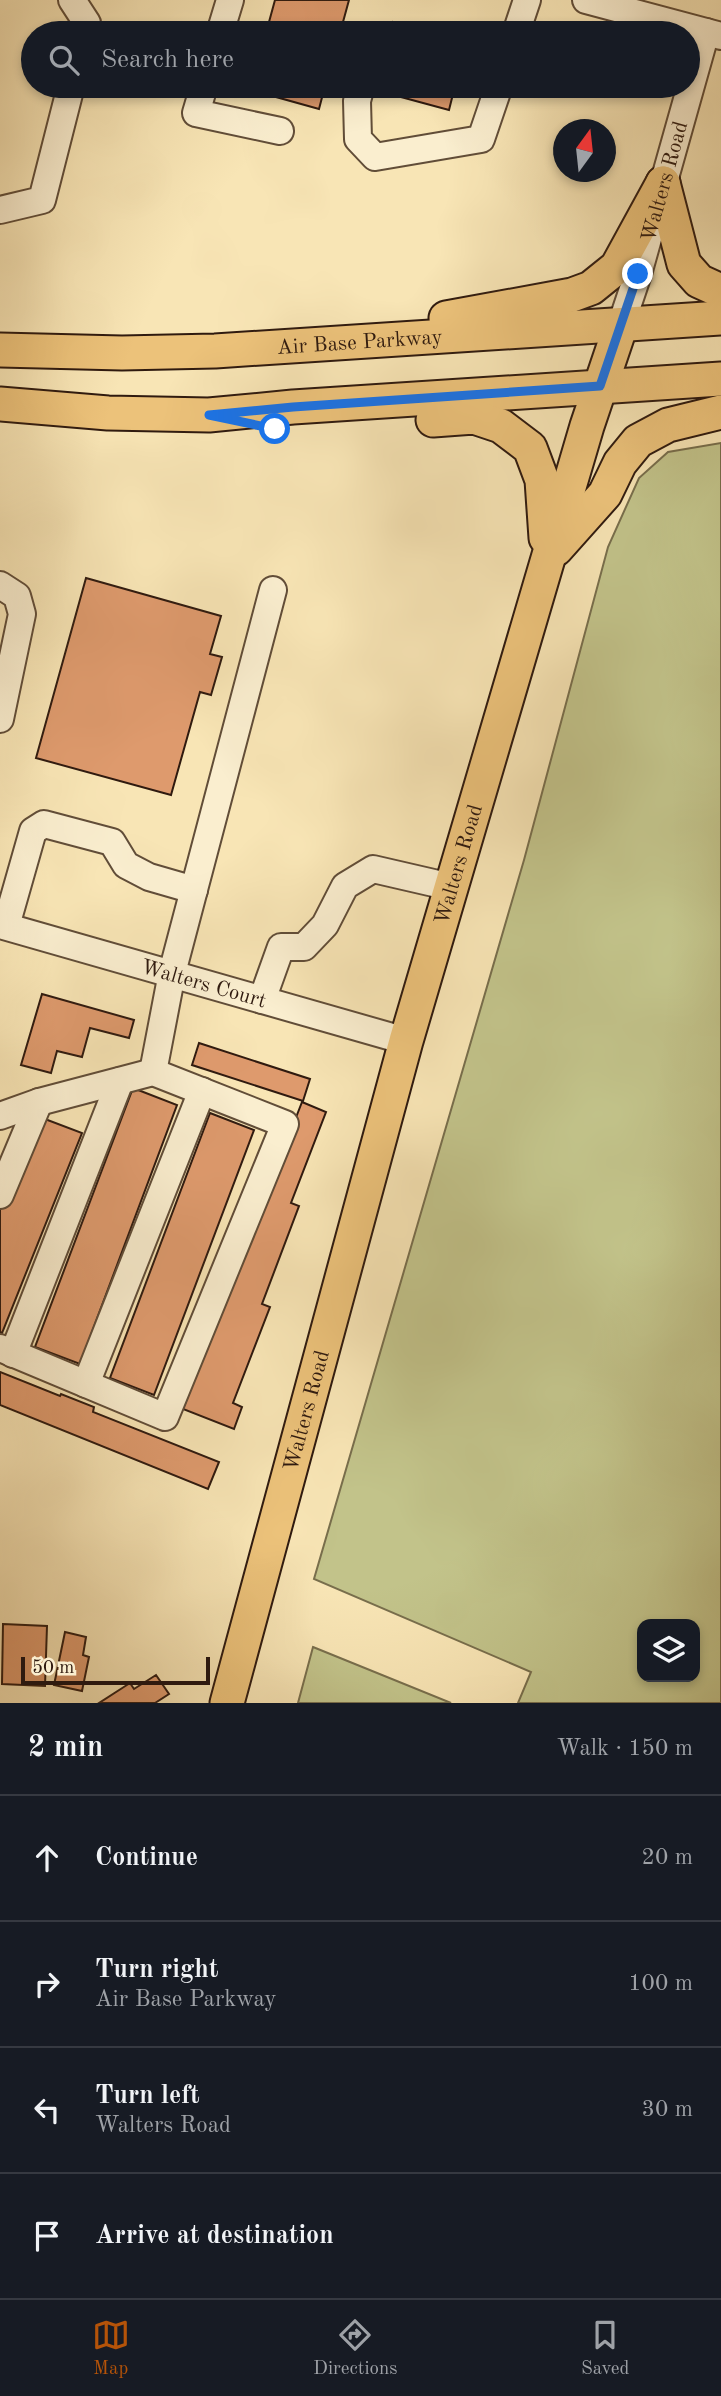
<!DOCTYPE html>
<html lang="en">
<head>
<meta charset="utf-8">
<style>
	body { margin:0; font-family:"Old Standard TT",serif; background:#242831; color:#f1f3f6 }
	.controls { position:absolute; right:21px; bottom:21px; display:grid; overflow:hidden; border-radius:14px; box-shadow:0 4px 10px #0003 }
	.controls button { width:63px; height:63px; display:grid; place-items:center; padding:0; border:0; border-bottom:2px solid #363941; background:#171b24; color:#f1f3f6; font:35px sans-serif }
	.compass { position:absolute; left:553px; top:119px; width:63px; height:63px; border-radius:50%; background:#171b24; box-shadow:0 4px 10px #0003; rotate:15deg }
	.scale { position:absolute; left:21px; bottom:18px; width:189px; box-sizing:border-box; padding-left:7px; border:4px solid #2f1a0f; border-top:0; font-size:19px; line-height:24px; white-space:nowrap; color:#2f1a0f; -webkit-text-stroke:5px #faeecf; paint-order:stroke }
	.stop { position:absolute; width:21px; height:21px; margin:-16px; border:5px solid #1a73e8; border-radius:50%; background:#fff }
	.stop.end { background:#1a73e8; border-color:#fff; box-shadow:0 2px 7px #0008 }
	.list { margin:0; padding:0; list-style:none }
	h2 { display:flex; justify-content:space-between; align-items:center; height:91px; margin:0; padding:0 28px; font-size:30px }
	h2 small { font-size:23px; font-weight:400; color:#9ea1a6 }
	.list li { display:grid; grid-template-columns:46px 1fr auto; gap:21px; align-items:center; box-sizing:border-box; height:126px; padding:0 28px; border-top:2px solid #363941 }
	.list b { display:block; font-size:26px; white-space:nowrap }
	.list p { margin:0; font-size:23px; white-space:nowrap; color:#9ea1a6 }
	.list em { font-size:23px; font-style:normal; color:#9ea1a6 }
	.icon { flex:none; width:38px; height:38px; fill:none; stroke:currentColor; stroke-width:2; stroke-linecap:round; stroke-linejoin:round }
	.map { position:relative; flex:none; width:721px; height:1703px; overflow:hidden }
	.search { position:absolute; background:#171b24; box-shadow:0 4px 10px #0003; left:21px; right:21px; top:21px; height:77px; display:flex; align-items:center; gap:18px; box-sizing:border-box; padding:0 24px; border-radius:38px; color:#9ea1a6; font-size:26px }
	.sheet { height:595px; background:#171b24 }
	nav { display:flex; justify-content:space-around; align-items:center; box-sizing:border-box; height:98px; border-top:2px solid #363941; background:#171b24; font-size:19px; color:#9ea1a6 }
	nav a { display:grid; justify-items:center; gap:4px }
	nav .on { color:#b45309 }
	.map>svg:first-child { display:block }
	.green { fill:#c2c38a; stroke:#786e4c; stroke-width:2; fill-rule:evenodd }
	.building { fill:#de9a6d; stroke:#2f1a0f; stroke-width:2 }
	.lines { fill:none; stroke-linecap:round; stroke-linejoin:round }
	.minor-casing { stroke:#614d38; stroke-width:30 }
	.major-casing { stroke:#2f1a0f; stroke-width:37 }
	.minor { stroke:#faeecf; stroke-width:26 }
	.major { stroke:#ecc27a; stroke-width:33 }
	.route { stroke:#1a73e8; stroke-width:9 }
	.labels { text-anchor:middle; stroke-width:5; stroke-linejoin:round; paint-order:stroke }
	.street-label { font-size:21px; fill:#2f1a0f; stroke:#faeecf }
</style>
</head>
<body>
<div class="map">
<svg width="721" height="1703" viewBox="0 0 721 1703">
	<rect width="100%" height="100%" fill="#f8e5b5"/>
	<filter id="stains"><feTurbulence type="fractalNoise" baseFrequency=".00286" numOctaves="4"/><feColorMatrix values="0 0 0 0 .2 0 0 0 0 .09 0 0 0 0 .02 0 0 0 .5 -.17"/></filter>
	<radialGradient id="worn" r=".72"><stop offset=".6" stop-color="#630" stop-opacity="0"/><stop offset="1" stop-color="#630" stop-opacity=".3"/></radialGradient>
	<!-- green -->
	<path class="green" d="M721 443V1703H518L531 1672 314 1579 524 860 608 547 639 478 668 452ZM642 1624H695V1677H642Z
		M313 1647 451 1703H298Z"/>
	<!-- building -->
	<path class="building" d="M275 0H349L340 33H266Z
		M393 22 428 32V33H390Z
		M252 86H325L319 109 251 90Z
		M376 86H455L449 110 375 90Z
		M86 578 221 616 210 654 222 657 211 695 200 692 171 795 36 758Z
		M42 994 134 1020 129 1038 90 1028 82 1057 57 1051 51 1073 21 1065Z
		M199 1043 310 1079 303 1101 192 1065Z
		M133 1088 177 1105 80 1364 35 1347Z
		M302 1102 326 1112 291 1203 299 1206 262 1304 270 1307 233 1403 242 1407 234 1429 183 1409Z
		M210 1113 254 1130 154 1395 110 1378Z
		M37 1116 82 1133 2 1333 0 1332V1210Z
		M0 1372 60 1396 61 1394 94 1407 93 1412 219 1462 208 1489 0 1405Z
		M3 1624 47 1626 45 1686 2 1684Z
		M65 1632 86 1637 83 1655 89 1657 82 1691 54 1685Z
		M156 1675 169 1694 155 1703H99L130 1683 134 1689Z"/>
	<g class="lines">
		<defs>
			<g id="minor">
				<path d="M72 0 87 23 84 33"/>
				<path d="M586 0 721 36"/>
				<path d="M220 33 230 0"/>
				<path d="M516 33 527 0"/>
				<path d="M204 86 196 113 280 131"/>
				<path d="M361 86 357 101 358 139 375 157 481 139 499 86"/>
				<path d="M0 210 42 200 71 86"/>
				<path id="s1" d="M621 325 638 274 706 32"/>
				<path d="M0 585 17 596 22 614 0 719"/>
				<path id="s2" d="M0 925 406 1041"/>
				<path d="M6 926 33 831 44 824 112 842 126 865 149 877 194 890"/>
				<path d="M262 1000 281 947H304L325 925 345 886 373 869 451 887"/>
				<path d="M153 1072 172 973 273 590"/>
				<path d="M0 1116 39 1102 153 1072 285 1124 165 1417 0 1348"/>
				<path d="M0 1195 39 1102"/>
				<path d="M13 1354 120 1081"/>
				<path d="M86 1384 202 1091"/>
			</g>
			<g id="major">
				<path d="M663 183 684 264 699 281 721 291"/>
				<path d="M446 318 572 295 591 288 617 267 663 183"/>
				<path id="s3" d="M0 350 122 353 215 351 721 318"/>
				<path d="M0 404 108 413 209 415 293 407 721 379"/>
				<path d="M433 420 474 417 501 426 530 448 542 480 546 538"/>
				<path d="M556 549 605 494 620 463 638 441 668 425 721 412"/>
				<path id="s4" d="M227 1703 406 1041 587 426 621 325"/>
			</g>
		</defs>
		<!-- minor casing -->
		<use href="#minor" class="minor-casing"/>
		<!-- major casing -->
		<use href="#major" class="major-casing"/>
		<!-- minor -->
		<use href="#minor" class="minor"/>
		<!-- major -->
		<use href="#major" class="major"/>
	</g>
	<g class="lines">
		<!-- route -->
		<path class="route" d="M275 429 209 415 293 407 600 386 638 274"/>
	</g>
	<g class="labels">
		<!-- street labels -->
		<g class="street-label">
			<text dy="7" stroke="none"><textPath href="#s1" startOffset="150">Walters Road</textPath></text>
			<text dy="7" stroke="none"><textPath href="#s3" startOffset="360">Air Base Parkway</textPath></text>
			<text dy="7" stroke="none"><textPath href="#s4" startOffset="870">Walters Road</textPath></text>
			<text dy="7" stroke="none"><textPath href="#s2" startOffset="212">Walters Court</textPath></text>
			<text dy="7" stroke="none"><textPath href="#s4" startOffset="303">Walters Road</textPath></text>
		</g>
	</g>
	<rect width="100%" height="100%" filter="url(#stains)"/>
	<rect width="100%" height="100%" fill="url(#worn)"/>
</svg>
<div class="controls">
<button><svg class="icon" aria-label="layers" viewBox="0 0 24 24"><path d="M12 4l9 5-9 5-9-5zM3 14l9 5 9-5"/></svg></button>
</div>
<svg class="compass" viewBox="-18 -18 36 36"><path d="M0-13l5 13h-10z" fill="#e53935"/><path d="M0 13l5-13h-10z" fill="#9ea1a6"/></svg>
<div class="scale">50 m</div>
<div class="stop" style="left:275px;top:429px"></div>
<div class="stop end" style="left:638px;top:274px"></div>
<div class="search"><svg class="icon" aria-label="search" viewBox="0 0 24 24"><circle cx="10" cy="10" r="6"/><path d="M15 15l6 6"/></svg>Search here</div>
</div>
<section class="sheet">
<h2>2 min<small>Walk · 150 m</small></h2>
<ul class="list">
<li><svg class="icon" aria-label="ahead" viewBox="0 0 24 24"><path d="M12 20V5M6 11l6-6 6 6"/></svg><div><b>Continue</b></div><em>20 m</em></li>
<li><svg class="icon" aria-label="right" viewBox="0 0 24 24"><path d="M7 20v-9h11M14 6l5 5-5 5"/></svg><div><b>Turn right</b><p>Air Base Parkway</p></div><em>100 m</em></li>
<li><svg class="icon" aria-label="left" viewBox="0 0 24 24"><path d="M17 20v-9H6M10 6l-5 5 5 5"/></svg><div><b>Turn left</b><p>Walters Road</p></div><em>30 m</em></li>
<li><svg class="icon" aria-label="arrive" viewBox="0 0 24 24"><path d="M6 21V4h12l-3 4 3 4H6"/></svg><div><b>Arrive at destination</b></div></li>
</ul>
</section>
<nav>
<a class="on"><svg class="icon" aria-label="map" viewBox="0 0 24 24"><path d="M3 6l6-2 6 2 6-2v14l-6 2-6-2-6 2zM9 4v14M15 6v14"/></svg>Map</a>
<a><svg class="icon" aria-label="directions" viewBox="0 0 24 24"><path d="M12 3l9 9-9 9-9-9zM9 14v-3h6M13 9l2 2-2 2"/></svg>Directions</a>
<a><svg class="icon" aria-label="saved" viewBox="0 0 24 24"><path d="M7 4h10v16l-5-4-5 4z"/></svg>Saved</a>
</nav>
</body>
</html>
